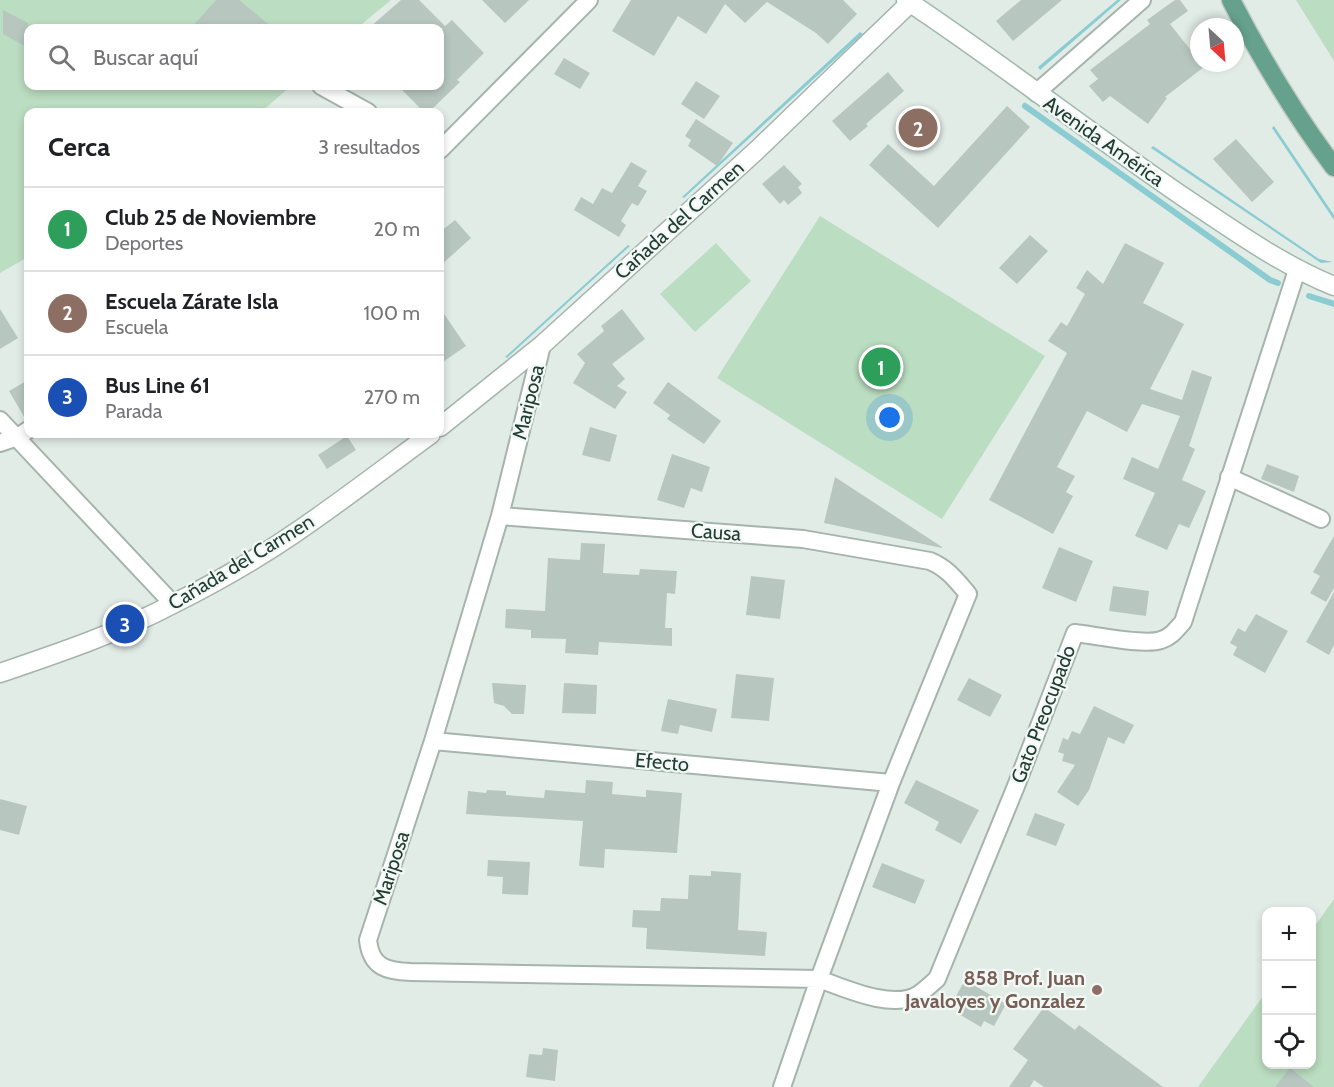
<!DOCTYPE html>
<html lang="es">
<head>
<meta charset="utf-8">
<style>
	body { margin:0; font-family:Cabin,sans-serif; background:#f6f6f6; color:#202124 }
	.controls { position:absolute; right:18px; bottom:18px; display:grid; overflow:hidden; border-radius:12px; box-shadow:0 3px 9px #0003 }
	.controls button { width:54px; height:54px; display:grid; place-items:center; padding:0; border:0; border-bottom:2px solid #e0e0e0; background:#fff; color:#202124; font:30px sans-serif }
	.compass { position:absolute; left:1190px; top:18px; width:54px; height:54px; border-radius:50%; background:#fff; box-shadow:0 3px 9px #0003; rotate:154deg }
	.you { position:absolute; left:890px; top:418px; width:21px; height:21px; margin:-15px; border:4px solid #fff; border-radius:50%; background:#1a73e8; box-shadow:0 0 0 9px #1a73e833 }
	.badge { display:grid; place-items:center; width:39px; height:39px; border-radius:50%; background:#7e463d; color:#fff; font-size:20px; font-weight:700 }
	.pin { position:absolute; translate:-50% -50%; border:3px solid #fff; box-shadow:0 2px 6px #0006 }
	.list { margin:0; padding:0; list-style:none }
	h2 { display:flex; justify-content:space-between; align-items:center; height:78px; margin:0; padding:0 24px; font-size:26px }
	h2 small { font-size:20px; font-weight:400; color:#757577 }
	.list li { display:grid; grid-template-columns:39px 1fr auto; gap:18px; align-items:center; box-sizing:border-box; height:84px; padding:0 24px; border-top:2px solid #e0e0e0 }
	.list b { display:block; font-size:22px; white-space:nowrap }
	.list p { margin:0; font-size:20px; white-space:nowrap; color:#757577 }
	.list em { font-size:20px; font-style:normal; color:#757577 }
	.icon { flex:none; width:33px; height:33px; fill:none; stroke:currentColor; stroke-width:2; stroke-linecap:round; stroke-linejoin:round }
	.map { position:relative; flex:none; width:1334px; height:1087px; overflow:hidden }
	.search { position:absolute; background:#fff; box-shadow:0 3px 9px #0003; left:24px; top:24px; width:420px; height:66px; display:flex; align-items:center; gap:15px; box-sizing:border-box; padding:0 21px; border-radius:12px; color:#757577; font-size:22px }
	.panel { position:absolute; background:#fff; box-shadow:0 3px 9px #0003; left:24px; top:108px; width:420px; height:330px; border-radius:12px }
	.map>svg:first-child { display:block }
	.green { fill:#bbddc1 }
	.water { fill:#8accd1 }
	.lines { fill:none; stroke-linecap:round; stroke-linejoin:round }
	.stream { stroke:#8accd1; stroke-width:6 }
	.building { fill:#b7c7bf }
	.minor-casing { stroke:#a5b4ad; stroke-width:20 }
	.tertiary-casing { stroke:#a5b4ad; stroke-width:21 }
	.secondary-casing { stroke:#a0b8ae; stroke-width:21 }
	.primary-casing { stroke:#c1c9c6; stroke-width:21 }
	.minor { stroke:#fff; stroke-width:16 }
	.tertiary { stroke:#fff; stroke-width:18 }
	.secondary { stroke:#fff; stroke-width:18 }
	.primary { stroke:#66a18d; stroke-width:18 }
	.education-dot { fill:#8d6e63; stroke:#f2f8f5; stroke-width:2 }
	.labels { text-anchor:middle; stroke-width:4.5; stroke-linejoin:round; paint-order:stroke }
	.street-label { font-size:20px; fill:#223d33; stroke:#f2f8f5 }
	.education-label { font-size:20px; font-weight:bold; fill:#785e54; stroke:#f2f8f5; text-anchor:end }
</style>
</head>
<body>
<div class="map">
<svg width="1334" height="1087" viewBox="0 0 1334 1087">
	<rect width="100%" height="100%" fill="#e2ece7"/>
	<!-- green -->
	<path class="green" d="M0 0H391L357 28H28V86H291L261 112H28V257L0 273Z
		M1296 0H1334V61Z
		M820 216 1045 356 942 519 717 378Z
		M716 243 751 281 695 332 660 294Z
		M1334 899V1087H1198L1266 992V1064H1312V930Z"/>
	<!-- water -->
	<path class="water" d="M1117 0H1121L1040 70 1038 67Z
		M860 32 863 34 684 198 682 197Z
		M1274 126 1334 215V220L1272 128Z
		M1153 146 1319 259 1333 262 1321 263 1318 261 1151 148Z
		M628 245 630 246 507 358 505 357Z"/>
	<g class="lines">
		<!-- stream -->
		<path class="stream" d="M1025 106 1270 280 1278 283
			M1309 296 1334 304"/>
	</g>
	<!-- building -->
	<path class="building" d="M216 0H239L273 28H191Z
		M401 0H419L445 26 452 20 484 53 457 80 460 82 429 112H424L398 86H440V31L443 28H369Z
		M482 0H529L505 23Z
		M631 0H843L857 14 828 44 816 33 767 2 745 23 725 4 706 34 678 16 654 56 612 31Z
		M1021 0H1062L1013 41 996 21Z
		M1175 0H1180L1188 11 1170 24 1204 67 1165 97 1167 98 1148 124 1110 96 1103 102 1089 86 1098 79 1090 70 1150 24 1147 20Z
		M3 10 28 23V48L3 34Z
		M564 58 590 73 580 89 554 74Z
		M888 72 904 91 866 124 868 126 850 141 832 121Z
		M696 81 720 96 704 119 681 104Z
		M1007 106 1030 127 938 228 869 165 888 144 934 186Z
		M696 119 733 143 717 166 688 146 691 140 685 136Z
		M1236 139 1274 182 1252 202 1213 159Z
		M631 162 647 171 638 186 647 191 638 206 632 203 621 221 626 225 619 237 574 210 581 197 593 204 602 188 612 193Z
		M784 165 802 184 798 187 802 193 788 205 784 200 780 204 762 184Z
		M455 220 471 238 440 266V232Z
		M1030 235 1048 251 1017 284 999 268Z
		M1125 243 1164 263 1143 303 1184 324 1150 389 1182 400 1192 370 1212 377 1189 446 1195 449 1182 480 1206 491 1189 528 1179 524 1167 550 1135 536 1155 493 1123 479 1132 457 1158 469 1180 416 1142 404 1127 432 1087 411 1057 467 1075 476 1066 492 1073 496 1053 534 989 500 1067 353 1048 341 1061 322 1067 326 1085 294 1076 288 1087 270 1103 284Z
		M440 308 466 346 440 364Z
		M0 309 18 338 0 349Z
		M622 309 645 339 612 364 625 379 617 386 627 392 615 409 573 383 585 363 577 354 604 331 601 326Z
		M28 380V420H26L9 391Z
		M668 382 721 421 704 444 667 419 670 415 653 403Z
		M590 427 617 435 610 462 582 455Z
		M347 436 356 450 327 469 318 455Z
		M672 454 710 467 702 492 691 488 684 508 657 500Z
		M1267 464 1299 476 1294 492 1261 479Z
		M835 477 942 547V548L824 523Z
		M1334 536V588L1326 602 1310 593 1320 576 1313 572Z
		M581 543 605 544 603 573 639 575 640 569 677 571 675 594 667 593 665 628H672V646L599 642 598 655 565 653 566 639 531 638V630L505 628 506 609 545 611 548 558 580 560Z
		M1059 547 1093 561 1076 602 1042 588Z
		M751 576 785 580 780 619 746 615Z
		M1113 586 1149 591 1146 616 1109 611Z
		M1334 592V645L1329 655 1306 642Z
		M1256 614 1288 631 1265 673 1233 655 1237 647 1230 643 1238 628 1245 632Z
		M736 674 774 678 769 721 731 718Z
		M969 678 1002 695 990 717 957 700Z
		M492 683 526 685 524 714H512L504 706 494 703Z
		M564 683 597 685 596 714 562 713Z
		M668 699 717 709 712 732 680 725 678 734 661 731Z
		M1094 706 1134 725 1124 744 1108 737 1089 790 1078 806 1057 792 1075 765 1062 761 1064 754 1058 752 1063 738 1068 740 1072 731 1080 734Z
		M586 780 613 782 612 794 646 797V790L682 793 677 853 605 849 604 868 579 866 583 821 466 814 468 791 486 793 487 790 506 791V795L544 798 545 790 585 793Z
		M916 780 979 810 961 844 935 830 939 822 904 803Z
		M0 799 27 806 19 835 0 830Z
		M1035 813 1065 824 1056 846 1026 835Z
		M488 860 530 862 528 895 502 894 503 877 487 876Z
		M882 863 925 880 915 904 872 887Z
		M711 871 741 873 738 930 767 932 765 956 646 949 647 928 632 927 633 910 660 911 661 898 688 899 689 875 711 876Z
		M965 980 1006 1004 994 1026 984 1021 981 1027 957 1013 960 1007 952 1003Z
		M1044 1007 1075 1030 1079 1025 1163 1087H1044L1034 1080 1030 1087H1009L1028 1060 1013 1049Z
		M543 1048 558 1050 555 1081 526 1077 529 1054 542 1055Z
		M1290 1068 1314 1087H1275Z"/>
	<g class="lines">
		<defs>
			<path id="minor" d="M321 86 368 112
				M1036 93 1142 0
				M440 150 589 0
				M542 345 500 516 433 741 368 940C371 968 387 971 411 972L819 979C844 988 894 1011 919 994 925 990 931 984 937 979L1016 786 1075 633C1094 635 1144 646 1161 640 1171 637 1176 630 1183 622L1297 270
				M0 420 173 604
				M0 443 18 437 28 430
				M1229 477 1321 519
				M500 516 803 539 930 561C947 568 956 580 968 594L891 783 819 979 782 1087
				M433 741 891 783"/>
			<path id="tertiary" d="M440 427 542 345 756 151 910 3
				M0 673C59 653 118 633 173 604 215 583 257 559 295 533 342 501 386 467 431 434"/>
			<path id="secondary" d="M906 0C1001 63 1091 134 1185 198 1233 230 1280 264 1334 286"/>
			<path id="primary" d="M1231 0C1261 58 1295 115 1334 167"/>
		</defs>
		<!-- minor casing -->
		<use href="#minor" class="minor-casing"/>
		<!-- tertiary casing -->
		<use href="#tertiary" class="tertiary-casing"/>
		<!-- secondary casing -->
		<use href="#secondary" class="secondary-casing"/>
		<!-- primary casing -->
		<use href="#primary" class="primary-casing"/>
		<!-- minor -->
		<use href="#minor" class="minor"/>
		<!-- tertiary -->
		<use href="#tertiary" class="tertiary"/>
		<!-- secondary -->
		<use href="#secondary" class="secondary"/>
		<!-- primary -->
		<use href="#primary" class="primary"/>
	</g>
	<!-- markers -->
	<circle class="education-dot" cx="1097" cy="990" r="6"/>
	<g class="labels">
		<!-- street labels -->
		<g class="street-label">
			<text transform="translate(1104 141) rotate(35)" y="7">Avenida América</text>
			<text transform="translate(679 220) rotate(-42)" y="7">Cañada del Carmen</text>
			<text transform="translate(528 402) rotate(-76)" y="7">Mariposa</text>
			<text transform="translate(716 532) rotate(4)" y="7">Causa</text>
			<text transform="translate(241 562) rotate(-31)" y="7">Cañada del Carmen</text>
			<text transform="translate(1043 714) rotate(-69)" y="7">Gato Preocupado</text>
			<text transform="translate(662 762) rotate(5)" y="7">Efecto</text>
			<text transform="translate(391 868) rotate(-72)" y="7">Mariposa</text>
		</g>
		<!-- education labels -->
		<g class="education-label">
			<text x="1085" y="985">858 Prof. Juan<tspan x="1085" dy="23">Javaloyes y Gonzalez</tspan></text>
		</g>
	</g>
</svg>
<div class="controls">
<button>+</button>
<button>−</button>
<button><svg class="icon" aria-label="locate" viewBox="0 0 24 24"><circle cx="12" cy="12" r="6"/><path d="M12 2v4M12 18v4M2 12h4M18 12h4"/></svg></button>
</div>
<svg class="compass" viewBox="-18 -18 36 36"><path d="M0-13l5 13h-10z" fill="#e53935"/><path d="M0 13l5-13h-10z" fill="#757577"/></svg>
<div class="you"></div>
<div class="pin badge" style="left:881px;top:367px;background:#2e9e5b">1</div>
<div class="pin badge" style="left:918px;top:128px;background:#8d6e63">2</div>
<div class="pin badge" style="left:125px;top:624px;background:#1a4fb4">3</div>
<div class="search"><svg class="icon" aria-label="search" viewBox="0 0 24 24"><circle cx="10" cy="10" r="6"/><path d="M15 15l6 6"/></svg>Buscar aquí</div>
<section class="panel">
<h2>Cerca<small>3 resultados</small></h2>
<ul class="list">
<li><span class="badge" style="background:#2e9e5b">1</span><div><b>Club 25 de Noviembre</b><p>Deportes</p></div><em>20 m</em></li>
<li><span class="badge" style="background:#8d6e63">2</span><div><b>Escuela Zárate Isla</b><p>Escuela</p></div><em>100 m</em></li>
<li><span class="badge" style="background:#1a4fb4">3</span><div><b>Bus Line 61</b><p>Parada</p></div><em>270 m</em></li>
</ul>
</section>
</div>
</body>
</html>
